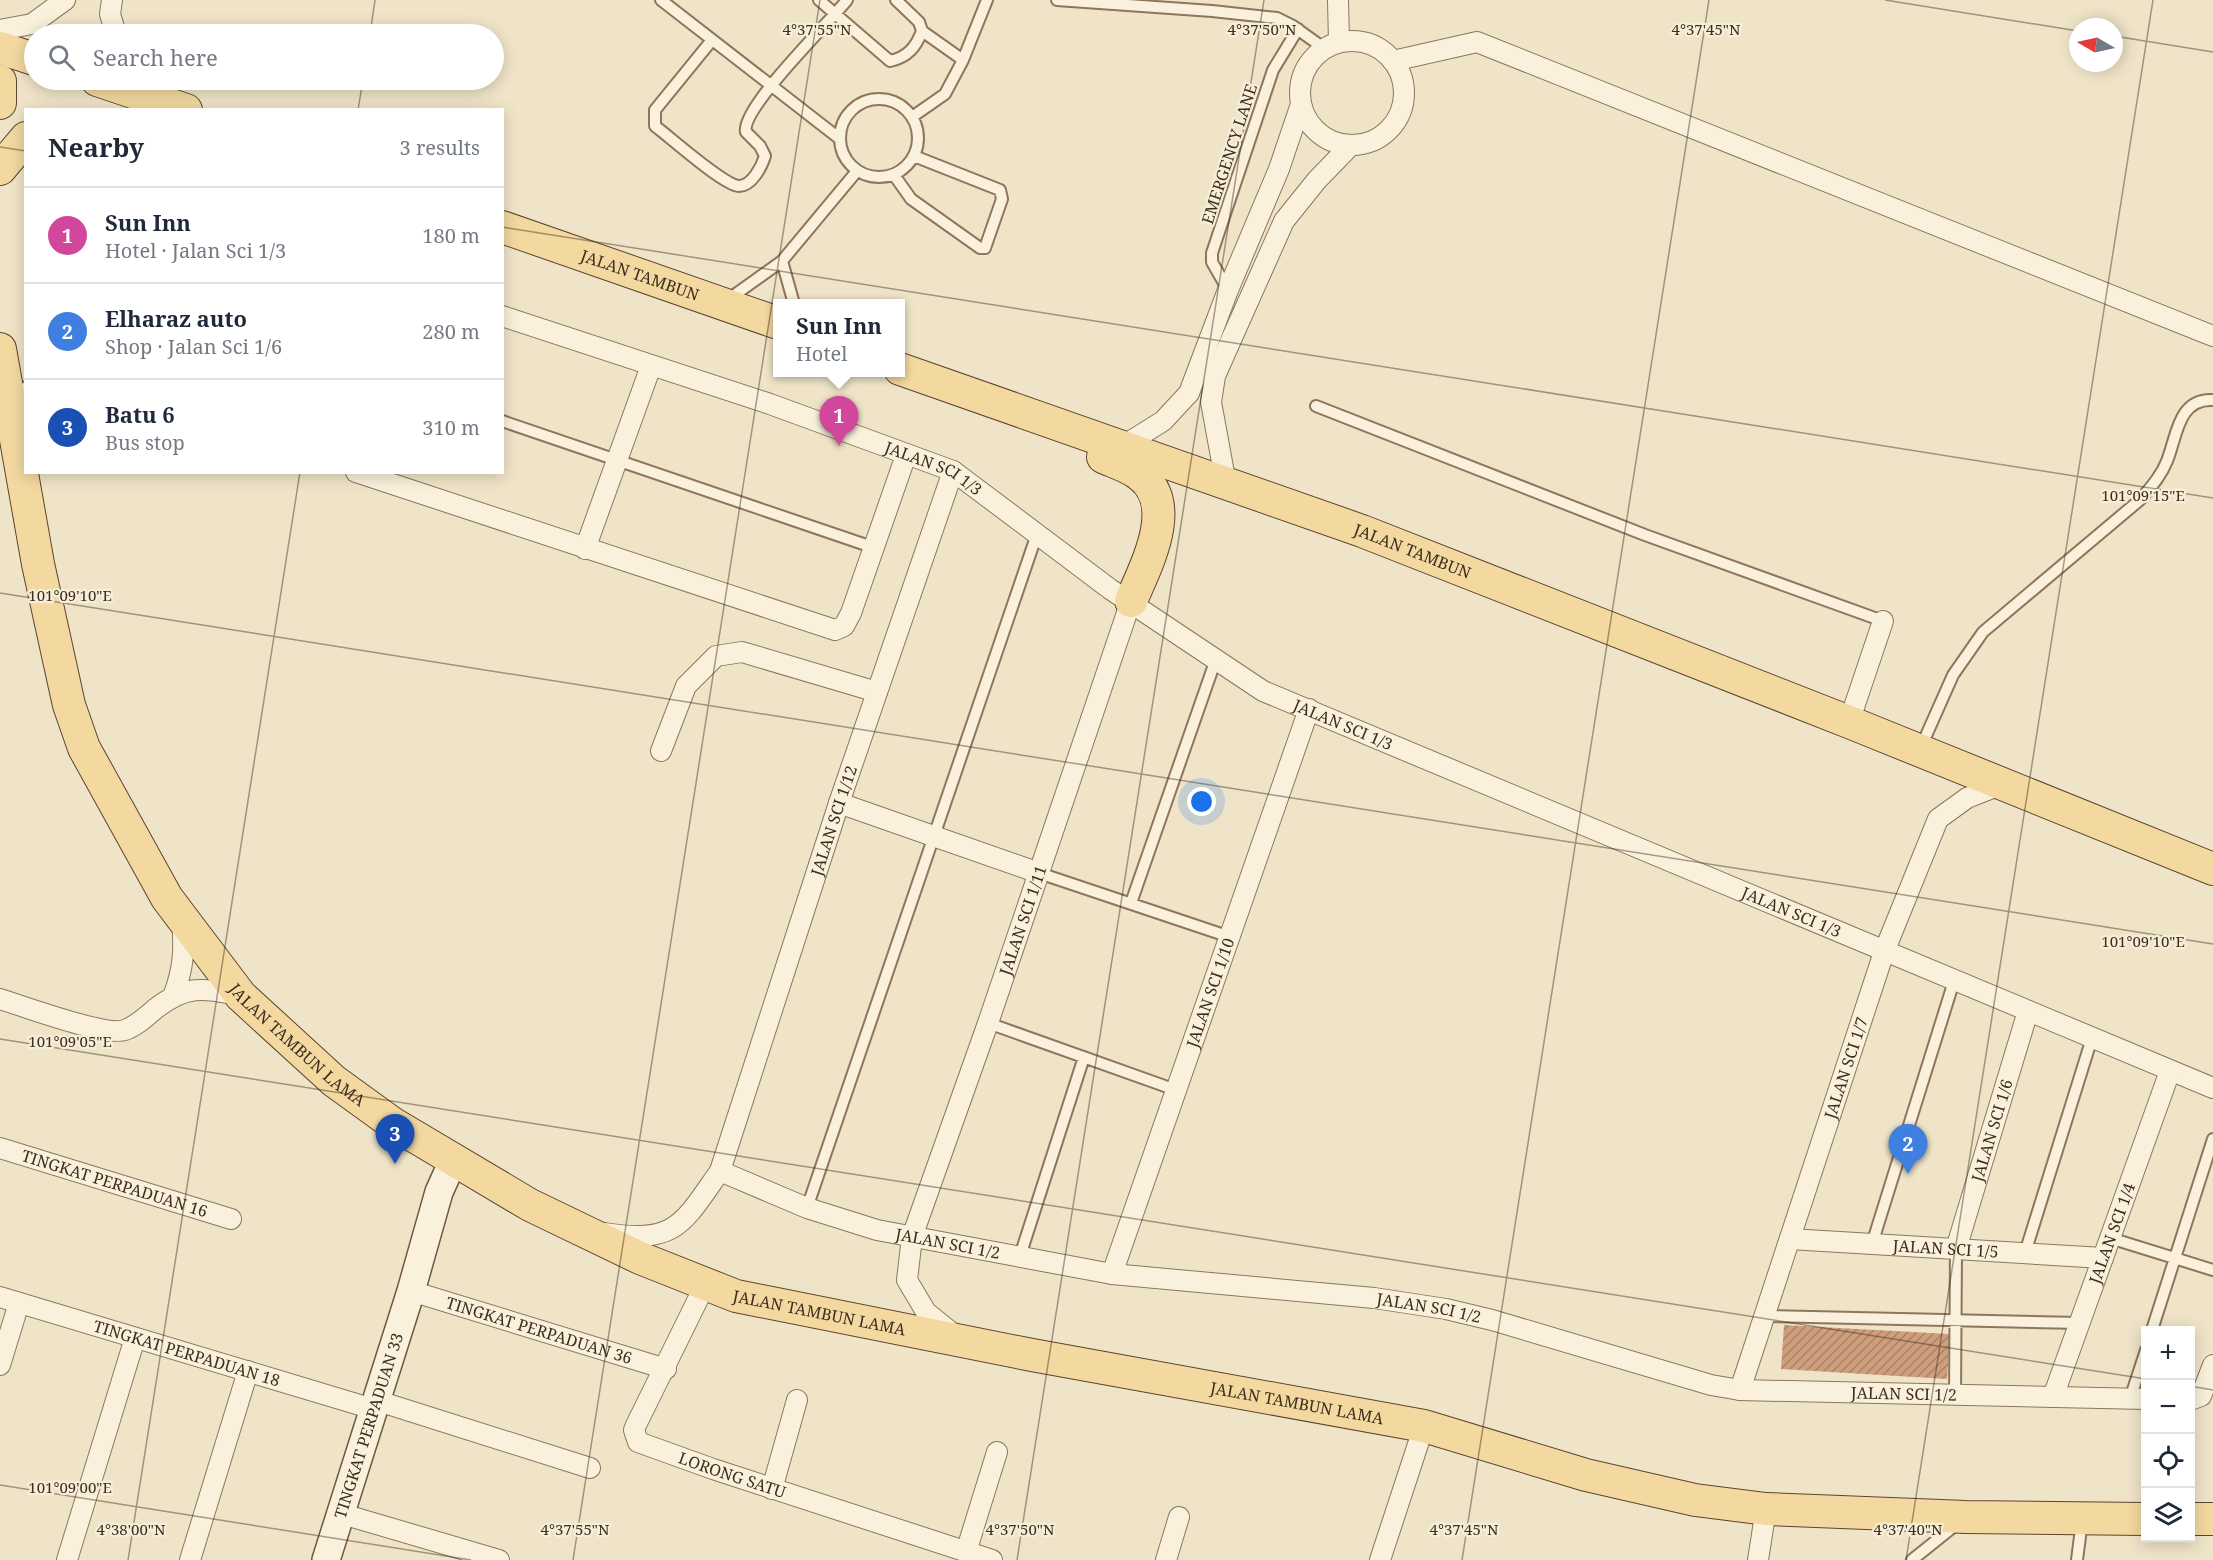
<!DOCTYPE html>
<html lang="en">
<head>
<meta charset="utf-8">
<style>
	body { margin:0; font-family:"Noto Serif",serif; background:#f6f6f7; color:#1f2937 }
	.controls { position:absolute; right:18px; bottom:18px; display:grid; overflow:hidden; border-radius:0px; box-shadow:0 3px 15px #0003 }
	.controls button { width:54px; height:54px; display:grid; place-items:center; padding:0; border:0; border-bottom:2px solid #e0e1e3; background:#fff; color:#1f2937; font:30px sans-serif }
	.compass { position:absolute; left:2069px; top:18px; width:54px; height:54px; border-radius:50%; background:#fff; box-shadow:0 3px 15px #0003; rotate:279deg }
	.you { position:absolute; left:1202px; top:802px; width:21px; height:21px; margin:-15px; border:4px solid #fff; border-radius:50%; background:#1a73e8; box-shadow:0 0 0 9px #1a73e833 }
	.badge { display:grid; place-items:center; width:39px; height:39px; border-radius:50%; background:#7c3aed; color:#fff; font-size:20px; font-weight:700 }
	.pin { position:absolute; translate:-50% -50px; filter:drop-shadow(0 2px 3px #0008) }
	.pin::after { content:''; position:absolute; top:32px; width:21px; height:18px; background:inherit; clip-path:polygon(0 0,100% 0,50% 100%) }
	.popup { position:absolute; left:773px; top:299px; width:132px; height:78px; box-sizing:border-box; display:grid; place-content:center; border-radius:0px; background:#fff; filter:drop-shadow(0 2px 4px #0005); font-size:20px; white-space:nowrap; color:#747a83 }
	.popup b { font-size:22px; color:#1f2937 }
	.popup::after { content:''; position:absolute; left:50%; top:100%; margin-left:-12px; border:12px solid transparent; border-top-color:#fff }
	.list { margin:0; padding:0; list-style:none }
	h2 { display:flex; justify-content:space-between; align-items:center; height:78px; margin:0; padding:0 24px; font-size:26px }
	h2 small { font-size:20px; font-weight:400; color:#747a83 }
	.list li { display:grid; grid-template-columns:39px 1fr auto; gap:18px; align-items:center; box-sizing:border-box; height:96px; padding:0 24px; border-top:2px solid #e0e1e3 }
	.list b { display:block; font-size:22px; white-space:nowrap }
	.list p { margin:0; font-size:20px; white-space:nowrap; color:#747a83 }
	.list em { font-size:20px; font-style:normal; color:#747a83 }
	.icon { flex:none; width:33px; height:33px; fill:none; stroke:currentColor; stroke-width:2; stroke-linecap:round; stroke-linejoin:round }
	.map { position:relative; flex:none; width:2213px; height:1560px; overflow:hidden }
	.search { position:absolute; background:#fff; box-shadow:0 3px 15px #0003; left:24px; top:24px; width:480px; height:66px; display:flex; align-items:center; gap:15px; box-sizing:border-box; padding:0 21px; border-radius:33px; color:#747a83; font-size:22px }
	.panel { position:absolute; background:#fff; box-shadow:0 3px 15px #0003; left:24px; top:108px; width:480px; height:366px; border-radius:0px }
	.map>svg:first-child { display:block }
	.building { fill:url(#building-hatch) }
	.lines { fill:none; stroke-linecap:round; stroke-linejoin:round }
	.lane-casing { stroke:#8d765c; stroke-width:14 }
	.street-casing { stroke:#8d765c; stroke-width:22 }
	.secondary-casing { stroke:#6f573f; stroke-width:30 }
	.primary-casing { stroke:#5b4430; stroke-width:34 }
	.lane { stroke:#faf1dc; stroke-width:10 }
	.street { stroke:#faf1dc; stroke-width:20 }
	.secondary { stroke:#faf1dc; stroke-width:27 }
	.primary { stroke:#f3d9a0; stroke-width:32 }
	.ticks { fill:none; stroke:#3d2e20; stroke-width:1.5; stroke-opacity:0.45 }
	.labels { text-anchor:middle; stroke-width:4.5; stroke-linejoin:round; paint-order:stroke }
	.street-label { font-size:16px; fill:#3d2e20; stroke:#f7eed8 }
	.ticks-label { font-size:15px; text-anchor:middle; fill:#3d2e20; stroke:#f7eed8; stroke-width:4.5; stroke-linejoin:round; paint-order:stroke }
</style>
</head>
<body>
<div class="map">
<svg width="2213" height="1560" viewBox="0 0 2213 1560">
	<defs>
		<pattern id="building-hatch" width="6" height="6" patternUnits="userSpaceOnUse" patternTransform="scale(1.5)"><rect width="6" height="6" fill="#cf9f7d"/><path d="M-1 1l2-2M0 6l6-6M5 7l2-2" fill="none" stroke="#a98266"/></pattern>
	</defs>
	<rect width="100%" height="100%" fill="#f0e4c8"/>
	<!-- building -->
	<path class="building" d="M1784 1325 1950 1334 1947 1379 1781 1369Z"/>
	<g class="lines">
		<defs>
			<path id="lane" d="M661 0 840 139
				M819 0 890 61C908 57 916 47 922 31L919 22 896 0
				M1057 0 1212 11 1277 18 1293 26 1325 49
				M922 31 963 60
				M712 40 655 110V126C670 137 723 185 739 186 752 186 762 166 765 156L760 146 746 132C740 109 830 22 847 0
				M840 138a39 39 0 1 1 78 0a39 39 0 1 1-78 0Z
				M912 117 945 94 963 60 987 0
				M894 175 911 199 980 248H985L1002 199 1000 190 914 156
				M782 261 794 304
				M1228 290 1212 262V253L1273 70 1298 29
				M726 301 782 261 857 171
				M1316 406 1645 535 1883 621
				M21 407 26 387
				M502 421 875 548
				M1921 747 1953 675 1983 632 2141 499C2151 487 2161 476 2167 461 2177 436 2178 398 2213 400
				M1039 873 1230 937
				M1131 903 1216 659
				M988 1023 1176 1090
				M807 1208 1037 534
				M2110 1238 2213 1270
				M1872 1244 1954 981
				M2025 1253 2092 1038
				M1020 1256 1084 1057
				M1764 1316 2080 1323
				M2152 1330 2213 1139
				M1955 1395 1956 1249
				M2130 1399 2146 1350
				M1912 1560 1958 1523
				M2077 1560 2082 1521"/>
			<g id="street">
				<path d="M112 0 110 14 116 34"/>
				<path d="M1338 0 1339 42"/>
				<path d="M0 30 32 24 65 0"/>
				<circle cx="1352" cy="93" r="52"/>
				<path d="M1393 61 1477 42 2213 336"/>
				<path id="s1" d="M502 316 770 404 953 471 1110 589 1263 691 2213 1088"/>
				<path d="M1123 446 1163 421 1189 393 1228 290 1279 169 1301 104"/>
				<path d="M356 472 835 630 844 626 851 613 906 455"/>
				<path d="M1226 484 1211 402 1215 376 1284 221 1317 180 1350 146"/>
				<path d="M585 549 651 366"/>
				<path d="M1849 722 1883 621"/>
				<path d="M661 751 686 686 716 656 742 652 877 692"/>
				<path d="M839 803 1039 873"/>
				<path d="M174 994C183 969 185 950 182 923"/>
				<path d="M0 999C23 1006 106 1037 125 1030 136 1026 146 1017 155 1009 187 984 203 988 241 996"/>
				<path id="s2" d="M0 1148 231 1219"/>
				<path id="s3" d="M720 1171 807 1208 877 1230 1112 1274 1374 1298 1446 1309 1492 1320 1711 1385 1740 1390 2146 1399"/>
				<path id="s4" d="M604 1233C676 1244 682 1225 720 1171L839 803 953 471"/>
				<path id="s5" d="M1790 1239 2103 1258"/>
				<path id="s6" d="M1956 1249 2028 1011"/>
				<path id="s7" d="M1112 1274 1309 709"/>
				<path id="s8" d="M705 1285 636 1425 634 1430 638 1442 713 1469 992 1560"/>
				<path id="s9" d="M411 1291 666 1369"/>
				<path id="s10" d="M0 1297 373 1409"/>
				<path id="s11" d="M957 1337 926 1312 907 1280 912 1237 988 1023 1131 601"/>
				<path d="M0 1365 19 1303"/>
				<path id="s12" d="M1740 1390 1884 952 1938 819 1967 798 2000 785"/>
				<path id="s13" d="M2053 1397 2170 1071"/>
				<path d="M375 1400 590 1468"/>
				<path d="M2190 1400 2201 1396 2213 1365"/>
				<path d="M772 1489 797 1400"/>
				<path d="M339 1513 499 1560"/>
				<path d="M966 1552 997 1452"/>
				<path d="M67 1560 135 1338"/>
				<path d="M190 1560 248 1371"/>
				<path d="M1166 1560 1179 1517"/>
				<path d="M1380 1560 1424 1426"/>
				<path d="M1758 1560 1766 1509"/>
			</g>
			<g id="secondary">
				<path id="s14" d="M326 1560 411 1291 439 1192 453 1161"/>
			</g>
			<g id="primary">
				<path d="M0 48 34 59"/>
				<path d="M97 80 186 110"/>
				<path d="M0 81V103"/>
				<path d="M0 169 26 138"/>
				<path id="s15" d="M502 227 778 323"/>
				<path id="s16" d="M0 349 38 564 69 705 84 748 167 898 241 996 334 1081 392 1123 530 1205 640 1258 736 1296 1032 1355 1424 1426 1586 1475 1695 1500 1766 1509 1966 1517 2146 1519"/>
				<path id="s17" d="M900 369 1362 531 1849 722 2213 869"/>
				<path d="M1103 457C1114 462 1127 466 1137 473 1181 502 1146 565 1131 601"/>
				<path d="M2190 1519H2213"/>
			</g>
		</defs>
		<!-- lane casing -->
		<use href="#lane" class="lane-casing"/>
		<!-- street casing -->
		<use href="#street" class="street-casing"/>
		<!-- secondary casing -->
		<use href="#secondary" class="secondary-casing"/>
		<!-- primary casing -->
		<use href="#primary" class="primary-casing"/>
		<!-- lane -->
		<use href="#lane" class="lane"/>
		<!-- street -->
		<use href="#street" class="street"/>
		<!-- secondary -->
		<use href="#secondary" class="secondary"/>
		<!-- primary -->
		<use href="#primary" class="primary"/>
	</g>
	<!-- ticks -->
	<path class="ticks" d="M1885 0 2078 31M370 34 375 0M2114 36 2213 52M358 110 363 80M0 147 26 151M502 227 2213 498M0 593 2213 944M0 1039 2146 1379M2190 1386 2213 1390M0 1485 471 1560M128 1560 300 472M573 1560 820 0M1017 1560 1264 0M1462 1560 1709 0M1906 1560 2153 0"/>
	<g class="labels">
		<!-- street labels -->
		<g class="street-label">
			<text transform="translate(1229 154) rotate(-72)" y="6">EMERGENCY LANE</text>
			<text dy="6" stroke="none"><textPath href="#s15" startOffset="146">JALAN TAMBUN</textPath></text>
			<text dy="6" stroke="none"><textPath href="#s1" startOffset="458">JALAN SCI 1/3</textPath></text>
			<text dy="6" stroke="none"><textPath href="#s17" startOffset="544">JALAN TAMBUN</textPath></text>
			<text dy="6" stroke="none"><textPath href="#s1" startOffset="944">JALAN SCI 1/3</textPath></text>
			<text dy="6" stroke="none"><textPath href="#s4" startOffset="513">JALAN SCI 1/12</textPath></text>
			<text dy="6" stroke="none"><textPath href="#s1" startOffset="1430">JALAN SCI 1/3</textPath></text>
			<text dy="6" stroke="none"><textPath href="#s11" startOffset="456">JALAN SCI 1/11</textPath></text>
			<text dy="6" stroke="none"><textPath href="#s7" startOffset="298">JALAN SCI 1/10</textPath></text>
			<text dy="6" stroke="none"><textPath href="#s16" startOffset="777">JALAN TAMBUN LAMA</textPath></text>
			<text dy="6" stroke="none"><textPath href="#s12" startOffset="339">JALAN SCI 1/7</textPath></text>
			<text dy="6" stroke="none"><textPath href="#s6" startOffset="124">JALAN SCI 1/6</textPath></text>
			<text dy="6" stroke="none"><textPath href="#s2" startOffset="120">TINGKAT PERPADUAN 16</textPath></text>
			<text dy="6" stroke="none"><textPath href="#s13" startOffset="174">JALAN SCI 1/4</textPath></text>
			<text dy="6" stroke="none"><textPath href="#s3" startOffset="240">JALAN SCI 1/2</textPath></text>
			<text dy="6" stroke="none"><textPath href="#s5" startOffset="156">JALAN SCI 1/5</textPath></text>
			<text dy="6" stroke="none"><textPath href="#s3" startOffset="726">JALAN SCI 1/2</textPath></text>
			<text dy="6" stroke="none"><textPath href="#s16" startOffset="1371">JALAN TAMBUN LAMA</textPath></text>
			<text dy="6" stroke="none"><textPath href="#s9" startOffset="134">TINGKAT PERPADUAN 36</textPath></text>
			<text dy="6" stroke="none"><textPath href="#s10" startOffset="195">TINGKAT PERPADUAN 18</textPath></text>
			<text dy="6" stroke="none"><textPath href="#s3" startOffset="1212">JALAN SCI 1/2</textPath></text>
			<text dy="6" stroke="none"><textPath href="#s16" startOffset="1857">JALAN TAMBUN LAMA</textPath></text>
			<text dy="6" stroke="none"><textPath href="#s14" startOffset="141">TINGKAT PERPADUAN 33</textPath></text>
			<text dy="6" stroke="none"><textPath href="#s8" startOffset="274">LORONG SATU</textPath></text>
		</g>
	</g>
	<g class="ticks-label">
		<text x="817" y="35">4°37'55"N</text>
		<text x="1262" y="35">4°37'50"N</text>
		<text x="1706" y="35">4°37'45"N</text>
		<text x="2143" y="501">101°09'15"E</text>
		<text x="70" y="601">101°09'10"E</text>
		<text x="2143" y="947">101°09'10"E</text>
		<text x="70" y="1047">101°09'05"E</text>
		<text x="70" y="1493">101°09'00"E</text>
		<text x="131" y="1535">4°38'00"N</text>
		<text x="575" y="1535">4°37'55"N</text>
		<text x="1020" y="1535">4°37'50"N</text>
		<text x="1464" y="1535">4°37'45"N</text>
		<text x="1908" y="1535">4°37'40"N</text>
	</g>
</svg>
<div class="controls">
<button>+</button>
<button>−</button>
<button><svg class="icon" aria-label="locate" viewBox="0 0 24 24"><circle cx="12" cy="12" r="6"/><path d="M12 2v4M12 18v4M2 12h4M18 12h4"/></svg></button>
<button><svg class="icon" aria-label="layers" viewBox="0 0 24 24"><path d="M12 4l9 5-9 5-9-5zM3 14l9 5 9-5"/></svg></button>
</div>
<svg class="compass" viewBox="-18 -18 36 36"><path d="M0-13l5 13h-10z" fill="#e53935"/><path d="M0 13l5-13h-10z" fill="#747a83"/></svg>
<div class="you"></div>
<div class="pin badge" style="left:839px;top:446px;background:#d1479c">1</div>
<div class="popup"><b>Sun Inn</b>Hotel</div>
<div class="pin badge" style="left:1908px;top:1174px;background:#3f7fe0">2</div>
<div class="pin badge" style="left:395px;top:1164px;background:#1a4fb4">3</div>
<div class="search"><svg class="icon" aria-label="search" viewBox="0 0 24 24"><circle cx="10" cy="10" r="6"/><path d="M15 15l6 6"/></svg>Search here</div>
<section class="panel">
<h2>Nearby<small>3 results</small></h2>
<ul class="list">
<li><span class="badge" style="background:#d1479c">1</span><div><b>Sun Inn</b><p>Hotel · Jalan Sci 1/3</p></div><em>180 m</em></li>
<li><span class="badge" style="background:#3f7fe0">2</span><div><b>Elharaz auto</b><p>Shop · Jalan Sci 1/6</p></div><em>280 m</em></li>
<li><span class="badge" style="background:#1a4fb4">3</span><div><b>Batu 6</b><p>Bus stop</p></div><em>310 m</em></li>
</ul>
</section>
</div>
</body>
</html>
